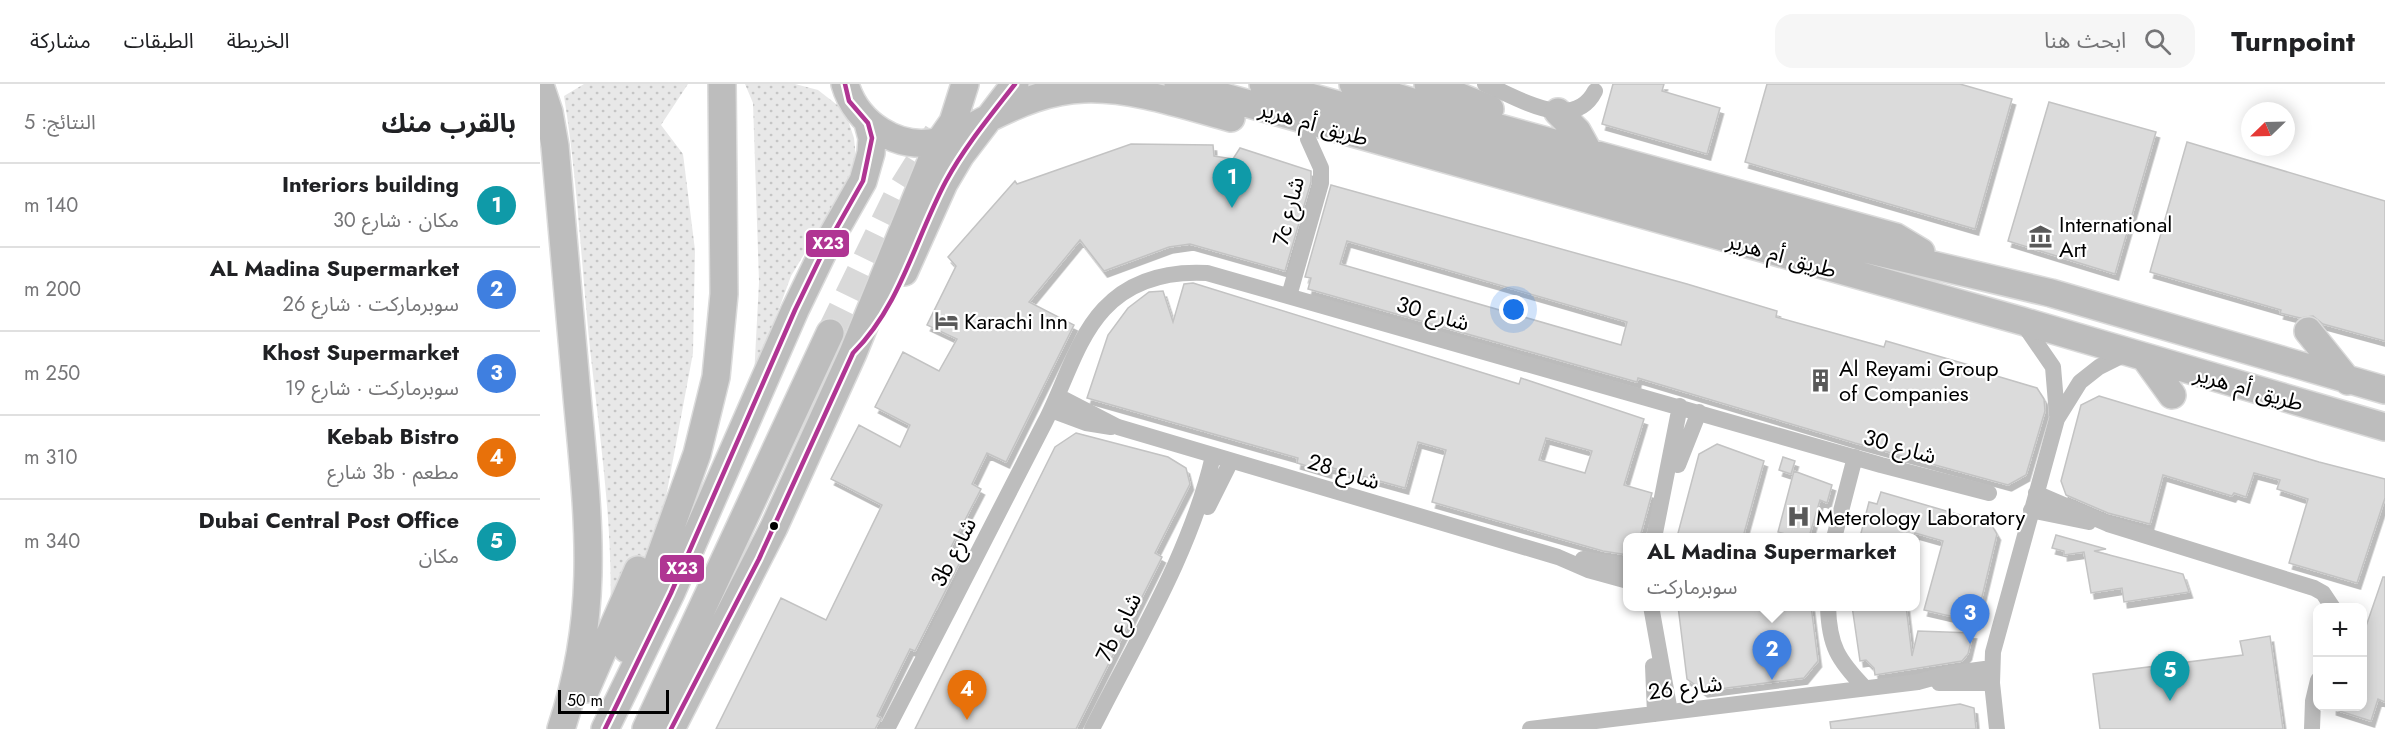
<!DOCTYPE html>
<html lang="ar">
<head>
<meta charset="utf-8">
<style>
	body { margin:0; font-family:Jost,"Noto Sans Arabic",sans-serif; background:#f6f6f6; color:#202124; direction:rtl }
	.controls { position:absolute; right:18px; bottom:18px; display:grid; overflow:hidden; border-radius:12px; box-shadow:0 3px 15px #0003 }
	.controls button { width:54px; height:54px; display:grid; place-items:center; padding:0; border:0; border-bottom:2px solid #e0e0e0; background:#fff; color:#202124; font:30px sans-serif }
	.compass { position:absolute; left:1701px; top:18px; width:54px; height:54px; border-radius:50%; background:#fff; box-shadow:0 3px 15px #0003; rotate:247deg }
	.scale { position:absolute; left:18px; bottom:15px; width:111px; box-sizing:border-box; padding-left:6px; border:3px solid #000; border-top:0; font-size:16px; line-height:21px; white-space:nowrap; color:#000; -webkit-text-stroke:4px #fff; paint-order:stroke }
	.you { position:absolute; left:974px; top:226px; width:21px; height:21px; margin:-15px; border:4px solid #fff; border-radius:50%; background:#1a73e8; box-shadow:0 0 0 9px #1a73e833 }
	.badge { display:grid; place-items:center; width:39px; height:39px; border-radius:50%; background:#b45309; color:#fff; font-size:20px; font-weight:700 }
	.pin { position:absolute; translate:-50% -50px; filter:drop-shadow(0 2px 3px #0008) }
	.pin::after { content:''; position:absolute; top:32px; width:21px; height:18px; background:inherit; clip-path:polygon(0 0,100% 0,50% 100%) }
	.popup { position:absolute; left:1083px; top:449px; width:297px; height:78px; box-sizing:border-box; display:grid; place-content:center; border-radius:12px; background:#fff; filter:drop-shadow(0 2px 4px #0005); font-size:20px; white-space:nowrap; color:#757577 }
	.popup b { font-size:22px; color:#202124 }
	.popup::after { content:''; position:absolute; left:50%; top:100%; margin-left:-12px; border:12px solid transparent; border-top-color:#fff }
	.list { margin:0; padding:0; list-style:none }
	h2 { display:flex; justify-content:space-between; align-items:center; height:78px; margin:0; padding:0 24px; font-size:26px }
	h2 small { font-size:20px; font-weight:400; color:#757577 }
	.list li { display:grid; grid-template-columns:39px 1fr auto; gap:18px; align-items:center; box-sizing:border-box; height:84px; padding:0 24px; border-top:2px solid #e0e0e0 }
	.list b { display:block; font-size:22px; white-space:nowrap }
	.list p { margin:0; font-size:20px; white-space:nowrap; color:#757577 }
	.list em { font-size:20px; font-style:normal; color:#757577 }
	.icon { flex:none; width:33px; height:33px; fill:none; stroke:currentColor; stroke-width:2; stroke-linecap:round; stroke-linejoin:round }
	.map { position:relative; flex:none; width:1845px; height:645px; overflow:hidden; direction:ltr }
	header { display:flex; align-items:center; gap:36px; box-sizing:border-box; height:84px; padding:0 30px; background:#fff; border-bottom:2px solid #e0e0e0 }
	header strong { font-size:28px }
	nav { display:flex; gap:33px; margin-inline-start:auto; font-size:21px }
	.search { width:420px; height:54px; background:#f6f6f6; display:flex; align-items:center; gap:15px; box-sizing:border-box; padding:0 21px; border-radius:18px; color:#757577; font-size:22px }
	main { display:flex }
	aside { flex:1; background:#fff }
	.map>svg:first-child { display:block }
	.garden { fill:url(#garden-dots) }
	.building { fill:#dbdbdb; stroke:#c3c3c3; stroke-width:1.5; fill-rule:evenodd; filter:url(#shadow) }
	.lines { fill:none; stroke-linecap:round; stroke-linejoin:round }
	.primary-tunnel { stroke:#d9d9d9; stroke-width:27; stroke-dasharray:27 14; stroke-linecap:butt }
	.primary-casing { stroke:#dbdbdb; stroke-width:30 }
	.street { stroke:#bdbdbd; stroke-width:16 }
	.primary { stroke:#bdbdbd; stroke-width:27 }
	.bus-1-casing { stroke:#fff; stroke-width:9 }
	.bus-1 { stroke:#b03593; stroke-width:4.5 }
	.bus-dot { fill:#000; stroke:#fff; stroke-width:2 }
	.labels { text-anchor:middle; stroke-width:4.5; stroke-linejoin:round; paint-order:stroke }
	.street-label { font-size:22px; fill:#000; stroke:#fff }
	.poi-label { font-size:22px; fill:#000; stroke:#fff; text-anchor:start }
	.line-badge { stroke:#fff; stroke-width:2 }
	.badge-label { font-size:16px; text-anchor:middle; font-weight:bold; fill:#fff }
</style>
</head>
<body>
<header>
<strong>Turnpoint</strong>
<div class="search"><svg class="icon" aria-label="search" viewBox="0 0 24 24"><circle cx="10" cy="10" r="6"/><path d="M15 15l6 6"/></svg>ابحث هنا</div>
<nav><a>الخريطة</a><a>الطبقات</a><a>مشاركة</a></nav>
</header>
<main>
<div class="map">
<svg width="1845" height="645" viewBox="0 0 1845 645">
	<defs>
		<pattern id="garden-dots" width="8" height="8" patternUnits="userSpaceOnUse" patternTransform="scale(1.5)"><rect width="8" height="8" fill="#e8e8e8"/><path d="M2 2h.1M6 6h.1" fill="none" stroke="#c5c5c5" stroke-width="1.8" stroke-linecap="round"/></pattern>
		<filter id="shadow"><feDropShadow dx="3.5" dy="6" stdDeviation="0" flood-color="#0004"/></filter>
	</defs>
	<rect width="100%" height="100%" fill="#fff"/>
	<!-- garden -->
	<path class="garden" d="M44 0H148L121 41 143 70 155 166 153 269 126 413 89 516 70 536C74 442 59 349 49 255 41 174 37 93 24 12Z
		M205 0H255L278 6 305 27 314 54 316 75 302 107 251 192 214 293 219 198 213 19Z"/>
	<!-- building -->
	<path class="building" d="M1073 0H1124L1122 7 1180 24 1167 70 1062 40Z
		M1227 0H1420L1472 15 1435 145 1205 78Z
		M1509 18 1616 48 1575 190 1468 157Z
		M1647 58 1845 117V257L1783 240 1773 232 1760 234 1740 229 1741 226 1610 188Z
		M591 60 673 61 674 72 693 75 700 64 771 87V98L745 187 650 160 629 163 564 187 540 156 489 218 534 241 466 378 447 369 432 400 441 405 408 469 421 476 375 567 370 565 337 632 341 634 335 645H176L241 514 286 536 342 421 291 395 319 341 360 363 370 341 335 323 363 268 399 287 417 255 387 241 416 182 408 173 475 97 477 100Z
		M791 101 1147 200 1237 227 1236 233 1344 263 1346 257 1443 285V288L1497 304 1504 315 1505 327 1486 391 1468 401 1315 359 1098 294 1097 298 768 205 771 194 765 193ZM807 157 1087 238 1081 261 800 180Z
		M653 199 979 300 981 294 1104 335 1084 401 1112 409 1100 453H1088V471L1063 467 892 418 906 366 878 358 865 404 789 383 788 388 757 379 758 374 547 314 568 251 588 224 609 208 623 207 633 238 644 200ZM1006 354 1052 367 1045 389 999 376Z
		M1559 312 1779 378 1845 395V414L1817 499 1749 479 1768 415 1737 405 1740 396 1714 389 1706 413 1694 409 1692 412 1623 391 1610 440 1568 429 1526 411 1521 397 1541 321Z
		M536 349 628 373 646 384 650 400 615 469 622 473 536 645H375L515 363Z
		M1177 360 1224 377 1203 453H1137L1159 370Z
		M1243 373 1255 377 1251 390 1239 386Z
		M1254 387 1292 401 1287 419 1280 416 1269 453H1256L1238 448Z
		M1341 408 1451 440 1457 450 1436 538 1384 526 1403 457 1375 449 1374 453H1320L1329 418 1337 420Z
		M1516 451 1566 465 1554 467 1643 490 1649 508 1584 518 1582 504 1551 509 1544 468 1524 471V467L1512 464Z
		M1843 493H1845V618L1838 615 1831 637 1793 625V622H1822V554Z
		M1138 522H1271L1278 577 1264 594 1164 607 1147 595Z
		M1312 522H1366L1372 572 1378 547 1433 549 1428 570 1422 577 1335 591 1334 584 1326 576 1320 577Z
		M1730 552 1743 645H1560L1553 590 1703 571 1700 557Z
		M1420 620 1434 624 1436 645H1291L1290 638Z"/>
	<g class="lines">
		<!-- primary-tunnel -->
		<path class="primary-tunnel" d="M290 249 356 114 397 49"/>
		<defs>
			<path id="primary" d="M305 0C316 39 358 68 400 57 418 53 432 42 449 34 479 19 510 6 544 5 592 3 644 21 691 34
				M638 0 1482 237 1845 343
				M723 0 1283 155 1511 209 1845 306
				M813 0 945 40 1356 153 1381 168
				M888 0 950 25
				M0 1 9 28 15 62C22 145 30 229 37 312 48 433 61 526 21 645
				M1018 28 1037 47 1048 67
				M364 188 404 99 420 72 475 0
				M1768 247 1808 297
				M1606 275 1632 311
				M87 565 157 370 176 293 184 210 182 0
				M46 605 98 486
				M65 645 131 509 255 226 284 166 323 97 331 69 332 54 328 39
				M106 645 290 249
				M131 645 234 443 313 269 399 58 413 38 425 0"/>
		</defs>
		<!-- primary casing -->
		<use href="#primary" class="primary-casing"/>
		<!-- street -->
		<path class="street" d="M945 0C977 13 1033 50 1055 7
			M749 212 781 99V84L768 55
			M1482 238 1513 283 1517 331
			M518 312 578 343 1018 473 1048 486 1088 497
			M511 326 546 339 571 343
			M1138 381 1159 328
			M1496 409 1568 440 1774 504 1783 509 1793 524
			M668 423 691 377
			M1491 426 1549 438
			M1114 454 1140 322
			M1294 454 1315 373
			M1043 475 1088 482
			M1111 522 1130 628
			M1288 522C1289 562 1298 576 1325 604
			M1113 582 1115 630
			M1399 599H1452
			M347 645C400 543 453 440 505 338 524 302 536 255 564 225 591 196 629 187 667 189L1341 381 1449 409
			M552 645C596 557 651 468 673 372
			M990 645 1378 598 1407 590 1452 584
			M1457 645 1452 599 1453 568 1517 335 1540 298 1559 283 1587 269
			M1772 645 1773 617 1778 596"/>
		<!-- primary -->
		<use href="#primary" class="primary"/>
		<defs>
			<path id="bus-1" d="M65 645 131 509 255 226 284 166 323 97 332 54 328 39 309 17 305 0
				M131 645 219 475 313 269C361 221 375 155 406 97 425 62 451 31 475 0"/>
		</defs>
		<!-- bus-1 casing -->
		<use href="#bus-1" class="bus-1-casing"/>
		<!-- bus-1 -->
		<use href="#bus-1" class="bus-1"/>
	</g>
	<!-- icons -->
	<defs>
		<symbol id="museum-bare" viewBox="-9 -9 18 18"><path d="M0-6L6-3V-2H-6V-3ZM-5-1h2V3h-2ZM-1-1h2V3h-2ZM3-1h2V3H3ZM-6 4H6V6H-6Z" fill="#595959" stroke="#fff" stroke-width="2.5" paint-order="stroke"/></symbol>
		<symbol id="hotel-bare" viewBox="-9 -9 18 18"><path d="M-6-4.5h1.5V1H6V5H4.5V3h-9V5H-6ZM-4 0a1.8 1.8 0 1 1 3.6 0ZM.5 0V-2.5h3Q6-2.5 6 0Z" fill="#595959" stroke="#fff" stroke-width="2.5" paint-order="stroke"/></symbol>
		<symbol id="building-bare" viewBox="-9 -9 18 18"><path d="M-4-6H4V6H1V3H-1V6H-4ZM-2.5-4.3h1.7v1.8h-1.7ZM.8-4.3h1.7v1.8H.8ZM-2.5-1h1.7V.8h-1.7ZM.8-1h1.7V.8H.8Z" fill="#595959" stroke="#fff" stroke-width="2.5" paint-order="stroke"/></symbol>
		<symbol id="hospital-bare" viewBox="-9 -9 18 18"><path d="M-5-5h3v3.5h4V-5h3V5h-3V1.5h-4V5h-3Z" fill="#595959" stroke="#fff" stroke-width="2.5" paint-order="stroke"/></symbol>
	</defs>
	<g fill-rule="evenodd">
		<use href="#museum-bare" x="1484" y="136" width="33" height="33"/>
		<use href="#hotel-bare" x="390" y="220" width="33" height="33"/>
		<use href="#building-bare" x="1264" y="280" width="33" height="33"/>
		<use href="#hospital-bare" x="1242" y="416" width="33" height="33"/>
	</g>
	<!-- markers -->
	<circle class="bus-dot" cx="234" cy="442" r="5"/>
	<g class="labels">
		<!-- street labels -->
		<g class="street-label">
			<text transform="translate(774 39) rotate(16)" y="8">طريق أم هرير</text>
			<text transform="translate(748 127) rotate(-76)" y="8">7c شارع</text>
			<text transform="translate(1242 171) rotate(16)" y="8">طريق أم هرير</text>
			<text transform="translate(893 229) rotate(16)" y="8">شارع 30</text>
			<text transform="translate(1709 304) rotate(16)" y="8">طريق أم هرير</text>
			<text transform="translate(1360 362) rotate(16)" y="8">شارع 30</text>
			<text transform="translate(804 387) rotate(17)" y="8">شارع 28</text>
			<text transform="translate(413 468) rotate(-63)" y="8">3b شارع</text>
			<text transform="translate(578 543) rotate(-63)" y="8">7b شارع</text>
			<text transform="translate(1145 603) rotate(-7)" y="8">شارع 26</text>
		</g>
		<!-- poi labels -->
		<g class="poi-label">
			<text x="1519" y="148">International<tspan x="1519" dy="25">Art</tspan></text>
			<text x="424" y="245">Karachi Inn</text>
			<text x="1299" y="292">Al Reyami Group<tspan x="1299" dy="25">of Companies</tspan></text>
			<text x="1276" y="441">Meterology Laboratory</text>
		</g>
	</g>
	<g class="line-badge">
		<rect x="265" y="145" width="45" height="29" rx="6" fill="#b03593"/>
		<rect x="119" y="470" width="46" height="29" rx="6" fill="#b03593"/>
	</g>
	<g class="badge-label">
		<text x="288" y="165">X23</text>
		<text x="142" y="490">X23</text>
	</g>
</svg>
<div class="controls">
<button>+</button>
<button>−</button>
</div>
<svg class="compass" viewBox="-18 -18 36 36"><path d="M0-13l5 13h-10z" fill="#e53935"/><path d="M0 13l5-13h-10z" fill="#757577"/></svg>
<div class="scale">50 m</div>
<div class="you"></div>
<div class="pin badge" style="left:692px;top:124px;background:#0f9aa8">1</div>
<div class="pin badge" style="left:1232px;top:596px;background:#3f7fe0">2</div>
<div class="popup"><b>AL Madina Supermarket</b>سوبرماركت</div>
<div class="pin badge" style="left:1430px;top:560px;background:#3f7fe0">3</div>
<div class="pin badge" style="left:427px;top:636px;background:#e8710a">4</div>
<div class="pin badge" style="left:1630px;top:617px;background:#0f9aa8">5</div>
</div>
<aside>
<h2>بالقرب منك<small>النتائج: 5</small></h2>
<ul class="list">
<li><span class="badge" style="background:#0f9aa8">1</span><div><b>Interiors building</b><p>مكان · شارع 30</p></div><em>140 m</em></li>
<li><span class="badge" style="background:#3f7fe0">2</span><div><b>AL Madina Supermarket</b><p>سوبرماركت · شارع 26</p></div><em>200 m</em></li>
<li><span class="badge" style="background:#3f7fe0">3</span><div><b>Khost Supermarket</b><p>سوبرماركت · شارع 19</p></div><em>250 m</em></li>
<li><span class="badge" style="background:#e8710a">4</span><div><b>Kebab Bistro</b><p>مطعم · 3b شارع</p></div><em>310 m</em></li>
<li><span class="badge" style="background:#0f9aa8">5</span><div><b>Dubai Central Post Office</b><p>مكان</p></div><em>340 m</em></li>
</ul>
</aside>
</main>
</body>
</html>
